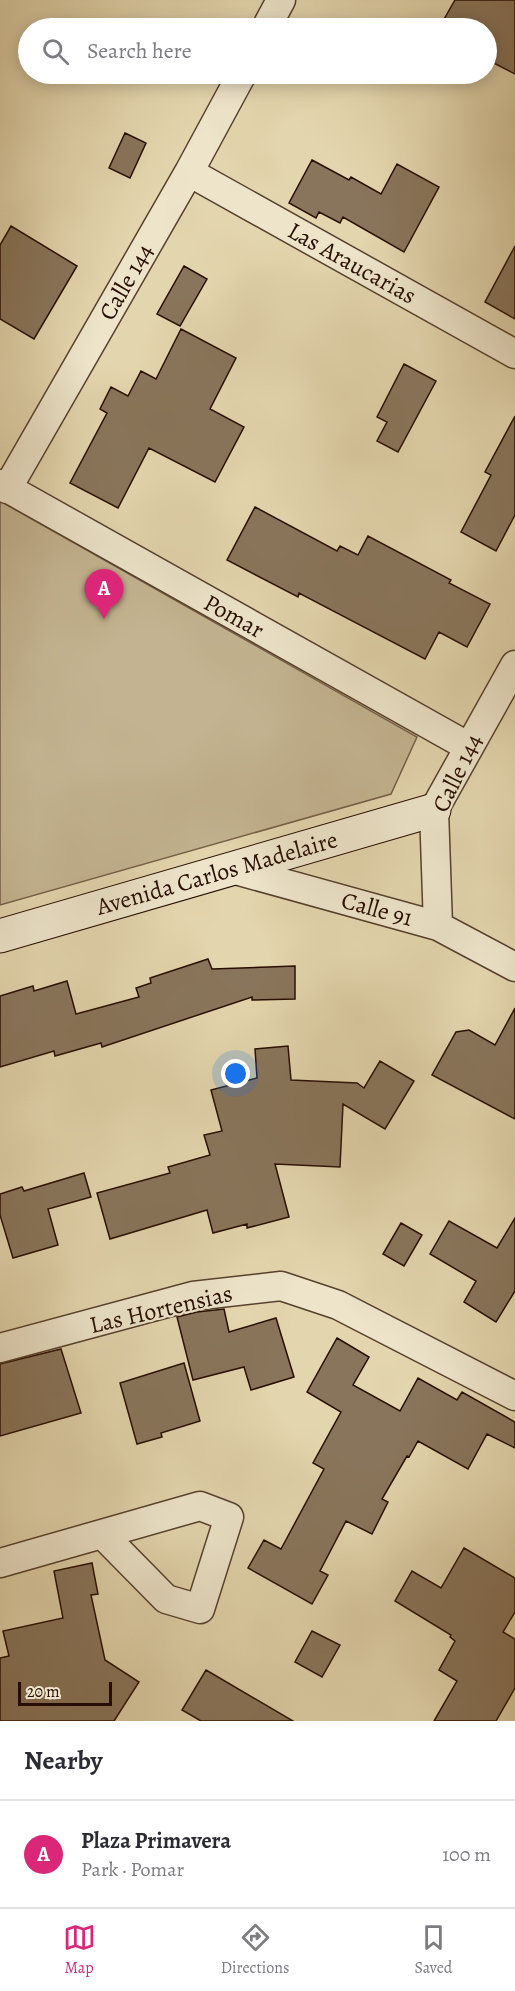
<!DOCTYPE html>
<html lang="en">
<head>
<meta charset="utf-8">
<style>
	body { margin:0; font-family:Alegreya,serif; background:#f7f7f7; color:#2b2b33 }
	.scale { position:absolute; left:18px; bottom:15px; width:94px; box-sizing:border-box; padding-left:6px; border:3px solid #280e02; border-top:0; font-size:16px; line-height:21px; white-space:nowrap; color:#280e02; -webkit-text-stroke:4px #ede4ca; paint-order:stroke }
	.you { position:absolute; left:236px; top:1074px; width:21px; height:21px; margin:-15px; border:4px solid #fff; border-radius:50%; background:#1a73e8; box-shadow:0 0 0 9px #1a73e833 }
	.badge { display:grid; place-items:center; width:39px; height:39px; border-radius:50%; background:#db2777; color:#fff; font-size:20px; font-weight:700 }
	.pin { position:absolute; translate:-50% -50px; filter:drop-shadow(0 2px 3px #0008) }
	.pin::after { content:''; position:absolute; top:32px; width:21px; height:18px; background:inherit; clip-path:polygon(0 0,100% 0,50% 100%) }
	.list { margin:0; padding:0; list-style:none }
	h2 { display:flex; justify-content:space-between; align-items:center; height:78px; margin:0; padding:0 24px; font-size:26px }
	h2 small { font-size:20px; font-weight:400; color:#7c7c81 }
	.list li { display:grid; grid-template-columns:39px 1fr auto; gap:18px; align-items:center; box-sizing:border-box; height:108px; padding:0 24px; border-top:2px solid #e1e1e2 }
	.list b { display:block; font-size:22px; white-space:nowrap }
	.list p { margin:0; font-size:20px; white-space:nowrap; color:#7c7c81 }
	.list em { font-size:20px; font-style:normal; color:#7c7c81 }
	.icon { flex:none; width:33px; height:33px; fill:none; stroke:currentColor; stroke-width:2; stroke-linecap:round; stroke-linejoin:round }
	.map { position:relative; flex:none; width:515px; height:1721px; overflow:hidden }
	.search { position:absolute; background:#fff; box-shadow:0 3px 15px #0003; left:18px; right:18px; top:18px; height:66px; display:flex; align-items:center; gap:15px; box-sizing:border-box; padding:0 21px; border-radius:33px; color:#7c7c81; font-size:22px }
	.sheet { height:186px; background:#fff }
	nav { display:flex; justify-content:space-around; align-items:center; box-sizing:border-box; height:84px; border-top:2px solid #e1e1e2; background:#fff; font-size:16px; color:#7c7c81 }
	nav a { display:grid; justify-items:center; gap:3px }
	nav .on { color:#db2777 }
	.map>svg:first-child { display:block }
	.green { fill:#c3b390; stroke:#766049; stroke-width:1.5 }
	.building { fill:#89755b; stroke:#280e02; stroke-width:1.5 }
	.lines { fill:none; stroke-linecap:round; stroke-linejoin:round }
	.street-casing { stroke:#57402d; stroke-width:31 }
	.secondary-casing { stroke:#280e02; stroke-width:35 }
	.street { stroke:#ede4ca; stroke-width:28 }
	.secondary { stroke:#ede4ca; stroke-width:33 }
	.labels { text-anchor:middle; stroke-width:4.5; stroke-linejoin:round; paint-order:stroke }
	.street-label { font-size:24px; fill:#280e02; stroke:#ede4ca }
</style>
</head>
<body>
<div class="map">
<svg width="515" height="1721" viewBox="0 0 515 1721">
	<rect width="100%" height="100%" fill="#e3d5ad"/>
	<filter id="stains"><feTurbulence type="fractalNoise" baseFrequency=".00333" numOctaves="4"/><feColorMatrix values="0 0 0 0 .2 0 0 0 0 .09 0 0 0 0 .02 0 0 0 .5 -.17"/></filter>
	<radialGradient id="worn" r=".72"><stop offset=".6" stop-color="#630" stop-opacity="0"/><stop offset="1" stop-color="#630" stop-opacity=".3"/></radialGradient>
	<!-- green -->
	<path class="green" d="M0 501 417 737 391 794 0 905Z"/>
	<!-- building -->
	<path class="building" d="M455 0H515V74L486 59V28H439Z
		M125 133 146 143 130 178 109 168Z
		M312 160 349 180 351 177 381 194 397 164 439 187 404 252 343 217 340 223 319 212 316 218 289 203Z
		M11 226 77 266 34 339 0 319V245Z
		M515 246V319L485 302Z
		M184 266 207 279 180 326 157 314Z
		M181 329 236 358 210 409 244 427 215 482 149 448 118 508 70 483 107 413 100 409 111 387 128 396 141 371 156 379Z
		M404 364 436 381 398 452 377 441 387 422 377 417Z
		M515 416V515L496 551 461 532 491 475 485 472Z
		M255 507 337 551 340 546 358 555 368 536 451 580 449 583 490 604 467 647 439 632 425 659 299 593 298 597 227 560Z
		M208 959 212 969 295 966V999L252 1000V997L102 1047 101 1043 55 1056 54 1051 0 1067V996L33 986 34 991 67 981 76 1014 139 997 136 988 151 983 150 978Z
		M515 1008V1119L432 1075 456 1032 469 1030 495 1045Z
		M288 1046 291 1080 357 1083 364 1088 380 1061 414 1081 385 1129 343 1104 340 1167 275 1164 289 1217 247 1228V1224L213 1233 207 1210 110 1239 97 1193 170 1173 168 1167 210 1155 204 1135 222 1131 211 1090 257 1078 255 1049Z
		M84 1173 91 1197 48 1209 58 1245 13 1258 0 1215V1194L22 1187 24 1191Z
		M515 1218V1291L496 1322 464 1302 476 1281 430 1254 449 1221 497 1248Z
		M401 1223 422 1235 404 1266 383 1254Z
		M224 1309 229 1332 276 1318 294 1377 251 1390 244 1367 193 1380 177 1317 197 1312Z
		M337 1338 369 1357 353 1385 400 1411 418 1378 457 1400 462 1392 515 1422V1448L487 1434 468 1469 418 1441 409 1457 407 1456 382 1499 388 1502 372 1534 346 1521 320 1571 328 1575 312 1604 248 1568 264 1540 281 1549 324 1469 313 1463 341 1412 307 1392Z
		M61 1349 81 1413 0 1436V1364Z
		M184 1363 200 1421 161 1433 162 1437 137 1444 120 1383Z
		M464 1548 515 1578V1612L503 1632 515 1639V1688L496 1721H434L457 1681 439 1670 455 1641 450 1637 451 1635 395 1601 412 1571 441 1588Z
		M92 1563 98 1594 91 1595 105 1660 139 1682 114 1721H0V1658L9 1656 3 1631 63 1618 54 1571Z
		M312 1631 340 1645 322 1677 295 1662Z
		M206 1670 293 1721H201L182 1710Z"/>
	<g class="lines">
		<defs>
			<path id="street" d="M266 28 281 0
				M189 172 515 354
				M0 484 469 747
				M7 489 189 172 242 74
				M232 869 438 926 515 967
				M438 926 434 810 515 665
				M0 1348 193 1296 281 1286 338 1305 515 1396
				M0 1563 200 1506 229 1517 200 1609 166 1599 102 1534"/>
			<path id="secondary" d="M0 936 434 810"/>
		</defs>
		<!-- street casing -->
		<use href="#street" class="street-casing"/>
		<!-- secondary casing -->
		<use href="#secondary" class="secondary-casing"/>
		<!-- street -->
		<use href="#street" class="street"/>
		<!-- secondary -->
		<use href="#secondary" class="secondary"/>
	</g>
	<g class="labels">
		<!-- street labels -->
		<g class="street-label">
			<text transform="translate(352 263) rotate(29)" y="8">Las Araucarias</text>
			<text transform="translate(126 282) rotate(-60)" y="8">Calle 144</text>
			<text transform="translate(234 616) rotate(29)" y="8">Pomar</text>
			<text transform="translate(457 773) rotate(-64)" y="8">Calle 144</text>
			<text transform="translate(217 873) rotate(-16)" y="8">Avenida Carlos Madelaire</text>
			<text transform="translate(377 909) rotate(15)" y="8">Calle 91</text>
			<text transform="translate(161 1309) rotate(-13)" y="8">Las Hortensias</text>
		</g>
	</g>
	<rect width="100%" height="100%" filter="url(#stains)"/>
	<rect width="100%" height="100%" fill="url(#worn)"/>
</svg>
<div class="scale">20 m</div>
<div class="you"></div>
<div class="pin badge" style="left:104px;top:619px">A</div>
<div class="search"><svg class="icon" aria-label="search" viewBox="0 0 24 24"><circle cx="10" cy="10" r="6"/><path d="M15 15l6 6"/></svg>Search here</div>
</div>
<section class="sheet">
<h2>Nearby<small></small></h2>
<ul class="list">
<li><span class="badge">A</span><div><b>Plaza Primavera</b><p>Park · Pomar</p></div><em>100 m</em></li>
</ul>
</section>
<nav>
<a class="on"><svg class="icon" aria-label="map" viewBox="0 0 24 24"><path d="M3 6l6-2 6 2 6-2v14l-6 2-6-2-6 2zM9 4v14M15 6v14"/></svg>Map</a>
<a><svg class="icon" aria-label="directions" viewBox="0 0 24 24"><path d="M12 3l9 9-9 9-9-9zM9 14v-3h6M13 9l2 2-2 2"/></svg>Directions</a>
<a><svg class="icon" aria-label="saved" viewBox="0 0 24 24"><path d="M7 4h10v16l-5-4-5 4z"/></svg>Saved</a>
</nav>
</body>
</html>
